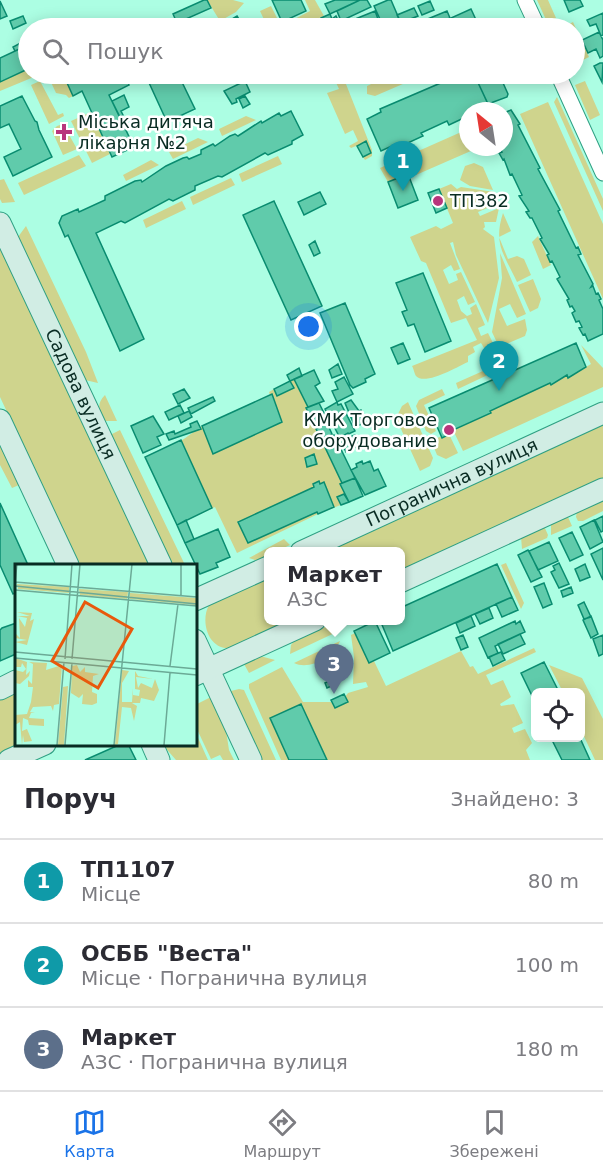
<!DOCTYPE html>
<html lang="uk">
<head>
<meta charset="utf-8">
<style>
	body { margin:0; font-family:"DejaVu Sans",sans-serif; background:#f2f2f3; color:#2b2b33 }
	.controls { position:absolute; right:18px; bottom:18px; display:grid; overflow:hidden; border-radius:9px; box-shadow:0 3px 15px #0003 }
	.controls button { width:54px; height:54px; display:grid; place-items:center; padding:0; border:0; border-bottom:2px solid #e1e1e2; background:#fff; color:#2b2b33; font:30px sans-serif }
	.compass { position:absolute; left:459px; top:102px; width:54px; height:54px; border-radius:50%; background:#fff; box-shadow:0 3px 15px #0003; rotate:330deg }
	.you { position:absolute; left:309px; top:327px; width:21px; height:21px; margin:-15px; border:4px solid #fff; border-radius:50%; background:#1a73e8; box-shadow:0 0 0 9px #1a73e833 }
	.badge { display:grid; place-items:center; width:39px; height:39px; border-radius:50%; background:#1a73e8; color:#fff; font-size:20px; font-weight:700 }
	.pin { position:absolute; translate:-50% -50px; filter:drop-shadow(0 2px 3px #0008) }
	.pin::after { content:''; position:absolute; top:32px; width:21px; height:18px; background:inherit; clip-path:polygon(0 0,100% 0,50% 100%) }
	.popup { position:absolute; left:264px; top:547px; width:141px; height:78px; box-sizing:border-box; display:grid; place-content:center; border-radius:9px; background:#fff; filter:drop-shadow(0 2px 4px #0005); font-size:20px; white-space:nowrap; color:#7c7c81 }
	.popup b { font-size:22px; color:#2b2b33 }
	.popup::after { content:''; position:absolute; left:50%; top:100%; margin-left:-12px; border:12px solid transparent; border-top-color:#fff }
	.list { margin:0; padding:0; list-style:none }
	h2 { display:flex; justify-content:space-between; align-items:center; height:78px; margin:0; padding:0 24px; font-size:26px }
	h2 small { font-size:20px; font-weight:400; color:#7c7c81 }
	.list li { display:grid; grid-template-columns:39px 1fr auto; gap:18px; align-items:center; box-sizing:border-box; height:84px; padding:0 24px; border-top:2px solid #e1e1e2 }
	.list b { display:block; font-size:22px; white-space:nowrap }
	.list p { margin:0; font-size:20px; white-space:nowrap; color:#7c7c81 }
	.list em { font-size:20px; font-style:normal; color:#7c7c81 }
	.icon { flex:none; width:33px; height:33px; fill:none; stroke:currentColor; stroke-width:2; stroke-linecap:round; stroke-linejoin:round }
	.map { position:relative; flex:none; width:603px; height:760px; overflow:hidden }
	.search { position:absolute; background:#fff; box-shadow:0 3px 15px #0003; left:18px; right:18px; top:18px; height:66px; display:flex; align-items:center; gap:15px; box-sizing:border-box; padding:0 21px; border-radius:33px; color:#7c7c81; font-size:22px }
	.sheet { height:330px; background:#fff }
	nav { display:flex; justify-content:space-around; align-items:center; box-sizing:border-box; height:84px; border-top:2px solid #e1e1e2; background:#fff; font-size:16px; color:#7c7c81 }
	nav a { display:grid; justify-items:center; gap:3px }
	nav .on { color:#1a73e8 }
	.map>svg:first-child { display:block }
	.green { fill:#cfd48d }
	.building { fill:#60cbab; stroke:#098c70; stroke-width:1.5 }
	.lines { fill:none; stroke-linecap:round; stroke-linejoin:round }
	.street-casing { stroke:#2fa083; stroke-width:17 }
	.secondary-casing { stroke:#2fa083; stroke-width:23 }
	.street { stroke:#fff; stroke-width:15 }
	.secondary { stroke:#d1ede4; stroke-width:21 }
	.poi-dot { fill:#b8357c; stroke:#fff; stroke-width:2 }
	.labels { text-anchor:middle; stroke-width:5; stroke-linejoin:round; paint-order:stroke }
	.poi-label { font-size:18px; fill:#092c23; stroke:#fff; text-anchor:start }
	.street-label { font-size:18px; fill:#092c23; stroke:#fff }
	.inset-road { fill:none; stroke:#6baa96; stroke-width:1.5 }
	.view { fill:#e8590c; fill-opacity:0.15; stroke:#e8590c; stroke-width:3 }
	.inset-edge { fill:none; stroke:#092c23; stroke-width:3 }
</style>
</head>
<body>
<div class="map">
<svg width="603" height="760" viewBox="0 0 603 760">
	<rect width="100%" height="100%" fill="#acfee3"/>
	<!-- green -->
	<path class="green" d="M207 0H233L244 3 236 12 220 21Z
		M305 0H315L324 16 296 28H268L260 11 271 6 281 26 310 11Z
		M537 0H548L556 18 547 22Z
		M573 22 589 57 581 61 575 47 574 28H566L565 26Z
		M28 69V74H41L0 91V82Z
		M58 74H63L73 96 69 98 66 95 56 93 49 78Z
		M332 74H339L342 80 344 79 372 150V156L365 160 363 157 371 153 366 142 351 148 349 146 358 141 353 130 345 134 327 93 339 89Z
		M392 74H426L375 96 367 94V86Z
		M40 81 58 115 63 113 64 116 49 124 31 85Z
		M585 81 600 115 590 120 575 85Z
		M557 97 603 199V211L554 102Z
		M548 102 603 224V299L520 114Z
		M91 112 110 154 92 163 71 121Z
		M246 116 256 120 222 136 219 129Z
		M63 124 77 149 63 155 52 131 57 126Z
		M468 129V147H480L409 178 407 174 388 182 380 168Z
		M198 138 208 142 173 159 169 152Z
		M79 155 86 166 24 195 18 183Z
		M278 156 282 164 242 182 239 174Z
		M151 160 159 165 126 181 123 175Z
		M474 163 483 167 493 190 470 186 460 180 465 166Z
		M231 178 235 185 193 205 190 197Z
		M4 179 15 202 2 203 0 199V180Z
		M451 184 457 189 461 187 494 192 499 203 478 212 480 216 499 208 496 222H484L485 227 483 229 494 237 499 278 488 323 456 255 453 242 450 243 460 269 454 271 451 265 443 270 449 284 458 280 456 274 461 272 475 302 468 305 464 296 457 300 461 311 467 316 472 314 470 308 476 304 485 325 478 328 481 336 488 333 496 349 491 346 484 348 481 343 473 347 475 352 468 356V362C457 367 425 386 416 376 415 375 413 367 412 366L477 340 466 318 451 323 426 263 421 261 410 237 436 226 441 229 453 223 439 189Z
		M182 201 186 209 146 228 143 220Z
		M503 213 511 231 499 237 508 259 517 256 524 259 531 275 517 282C504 254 493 244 503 213Z
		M26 226 86 352 98 383 85 380 18 237Z
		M538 236 551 265 543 269 532 242Z
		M0 246 150 565H79L0 397Z
		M500 253 526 314 517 318 510 304 499 309 507 326 525 319 527 330 525 336 499 347 492 332 502 278Z
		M533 279 541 299 538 308 530 312 518 285Z
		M581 345 603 368V387L463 451 453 430 491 413 490 411 550 383 551 385 567 375 569 377 591 364Z
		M492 367 494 372 458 389 456 383Z
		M314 370 320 383 315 386 324 401 319 404 328 421 327 424 363 496 318 514 237 553 215 507 177 525 145 457 181 441 202 426 270 395 269 392 274 389Z
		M442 389 445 395 424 405 436 431 431 434 426 431 416 406 419 400Z
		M105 395 117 421H104C99 410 96 404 105 395Z
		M408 402 433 458 430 466 420 471 396 418 402 406Z
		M603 424V478L400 571V552H324Z
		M120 430 185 565H172L110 435Z
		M449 434 458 453 446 459 437 455 431 440Z
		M0 445 19 485 12 488 0 465Z
		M603 499V511L583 521H578L576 517 577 511Z
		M568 517 572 526 551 535V523L563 518Z
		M544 526 548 535 547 538 522 549 521 537Z
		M284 539 290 545 277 551 268 552V556L258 561 249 558Z
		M506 563 524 603 521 609 501 565Z
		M268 577V620L291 621 230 648C208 650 200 621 209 605Z
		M339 621 342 623 341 630 290 654 291 645 295 640Z
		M355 633 369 663 374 661 386 686 461 651 470 667 473 666 478 674 534 648 536 652 486 675 491 685 503 680 511 697 500 704 501 706 514 704 523 723 512 728 514 733 525 729 532 743 526 750 530 760H281L249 688V684L282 667 303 702H331L335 708 347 702 345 697 348 693 368 687 366 682 353 684 354 657 351 635Z
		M340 641C334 656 310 671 294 663Z
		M260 656 275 660 249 673 244 664Z
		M549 665 582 678 603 719V760H595L581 730 580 692H563Z
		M239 689 244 690 276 760H262L232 695 231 691Z
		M16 692V744H22L0 754V700Z
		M211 697 225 724 229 750 234 760H223L220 755 211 759 195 725V705Z
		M195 731 208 760H176L162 744H195Z"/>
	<!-- building -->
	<path class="building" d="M204 0H207L211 8 177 23 173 14Z
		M272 0H301L306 11 282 22Z
		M335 0H360L330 14 325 4Z
		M360 0H367L371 7 341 21 337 11Z
		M388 0H391L403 28H384L374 6Z
		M564 0H580L583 6 569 12Z
		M0 1 7 16 0 19Z
		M430 1 434 10 422 15 418 6Z
		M414 8 418 16 408 20 412 28H403L397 15Z
		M471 9 477 22 479 21 482 28H445L442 22Z
		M375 11 381 27 345 28 343 24Z
		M447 11 450 18 427 28H420L418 23Z
		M603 13V35L601 36 596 24 590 26 587 20Z
		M330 14 332 19 336 16 339 22 325 28 321 18Z
		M23 16 26 23 13 29 10 21Z
		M237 16 244 28H231L227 22Z
		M317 19 320 25 314 28H299Z
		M599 32 603 40V56L600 58 596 49 588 53 582 40Z
		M28 39V45L15 51 13 47Z
		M28 45V69L0 82V58Z
		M600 63H603L602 82 594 66Z
		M63 74H123L129 85 109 95 134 147 112 157 82 91 73 96Z
		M123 74H133L136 79 128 83Z
		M145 74H178L195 109 167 122Z
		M339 74H363L345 81H342Z
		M470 74H474L488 104 473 111H468V116L449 125 447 121 421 133 423 136 397 148 396 144 381 151 367 119 381 112 380 109 457 76 459 78Z
		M474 74H499L508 94 507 97 488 104Z
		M245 81 250 92 236 99 237 102 232 104 224 91Z
		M124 95 129 107 121 111 123 115 120 117 112 101Z
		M22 96 35 121 37 122 39 130 52 157 13 176 4 157 21 149 9 124 0 128V106Z
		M245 96 250 104 243 108 239 99Z
		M511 110 520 124 518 125 540 168 538 169 560 210 558 211 576 248 578 247 581 254 578 255 593 284 591 287 593 286 596 294 598 293 601 299 599 300 603 309V334L588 341 585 334 583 335 579 328 582 327 579 321 576 322 572 313 575 311 572 306 570 307 567 300 569 299 557 279 560 277 552 261 550 262 547 255 549 254 540 239 542 238 532 218H530L526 212 529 211 519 196 522 195 512 174 510 175 504 159 503 160 499 153 502 152 499 147H504V113Z
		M291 111 303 135 292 141V144L268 155 265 153 222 177 218 176 195 186V190L173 201 169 199 125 223 121 221 96 233 144 339 120 351 68 235 65 237 59 223 62 216 78 209 79 212 105 200V196L135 181 141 180 142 182 166 166 183 158 187 157 189 159 201 154V150L213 144 215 146 230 136 235 134 238 136 261 121 262 123 279 113 281 116Z
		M366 141 371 153 363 157 357 146Z
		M408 174 418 200 398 208 388 182Z
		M439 189 447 208 436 213 428 193Z
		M320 192 326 204 304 215 298 202Z
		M274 201 322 306 291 320 243 215Z
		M315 241 320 253 314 256 309 245Z
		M423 273 451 341 425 352 414 324 408 326 402 312 407 310 396 283Z
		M345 303 375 374 365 379 366 382 353 388 350 385 320 313Z
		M403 343 410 359 398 364 391 348Z
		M576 343 586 367 568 378 567 375 551 385 550 383 490 411 491 413 453 430 454 432 442 438 429 408Z
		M338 364 342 374 332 378 329 370Z
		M299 368 302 376 290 381 287 375Z
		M314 370 320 383 315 386 324 401 308 407 294 379Z
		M344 377 353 394 337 402 332 391 338 389 335 382Z
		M290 381 294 388 277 396 274 389Z
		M184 389 190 398 178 404 173 394Z
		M272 394 282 422 213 454 202 426Z
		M213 397 215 401 191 414 188 408Z
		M351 400 359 411 361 410 366 422 355 427 345 403Z
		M337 402 338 405 341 404 355 431 340 438 325 409Z
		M319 403 328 421 316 427 306 408Z
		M180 405 184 413 169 420 165 412Z
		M189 411 192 417 181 423 178 416Z
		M153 416 164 434 157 437 161 445 143 453 131 426Z
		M197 421 201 429 169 440 166 434 174 431 175 434 191 427 190 424Z
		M327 423 332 434 322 440 316 429Z
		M348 433 350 437 355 435 360 445 346 452 339 438Z
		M334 435 355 478 342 483 322 441Z
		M181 440 212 508 177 525 145 457Z
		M314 454 317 464 307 467 305 458Z
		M362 461 363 464 370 461 374 471 378 469 386 486 365 495 351 470 357 467 356 464Z
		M355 478 363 496 349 502 340 484Z
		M319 481 320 484 324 482 334 507 318 514 317 512 248 543 238 522 314 487 313 484Z
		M344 494 349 502 341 505 337 497Z
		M0 503 28 565H16V592L13 594 0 565Z
		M603 516V531L601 532 595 520Z
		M186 520 194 539 185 543 177 525Z
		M594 520 603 542 590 549 580 527Z
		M218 529 230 557 216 563 218 567 200 574 185 543Z
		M572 532 583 555 570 561 559 538Z
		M549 542 558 561 538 570 529 551Z
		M603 548V580L591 554Z
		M528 550 542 577 531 582 518 555Z
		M559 563 569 584 559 588 551 572 555 570 553 566Z
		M497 564 512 597 393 651 380 620H400V608Z
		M585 564 590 577 580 581 575 569Z
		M544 583 552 604 543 608 534 587Z
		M571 587 573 593 563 597 561 591Z
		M512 597 518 610 502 617 496 604Z
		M584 602 591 617 584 619 578 605Z
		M489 608 493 618 480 624 475 614Z
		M471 616 475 626 460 633 456 623Z
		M591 616 598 634 591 638 583 620Z
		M375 621 390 653 369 663 354 631Z
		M515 621 516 624 520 621 525 632 495 646 498 653 488 658 479 638Z
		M16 623V654L0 661V630L2 628Z
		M520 634 525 644 503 654 498 644Z
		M463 635 468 647 461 650 456 638Z
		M603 635V654L599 656 593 639Z
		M501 652 505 660 493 666 489 657Z
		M544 662 559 692H536V704L521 673Z
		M336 678 338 683 327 688 325 683Z
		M344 694 348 702 335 708 331 700Z
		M301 704 327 760H289L270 718Z
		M551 738H580L590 760H562Z
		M121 744H128L136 760H85Z"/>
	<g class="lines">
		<defs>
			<path id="street" d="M525 0 538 28
				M558 74 603 173"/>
			<g id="secondary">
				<path id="s1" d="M0 223 161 565"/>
				<path d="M0 420 68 565"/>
				<path id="s2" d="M301 552 603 413"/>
				<path d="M400 582 603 489"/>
				<path d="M195 600 268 567"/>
				<path d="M195 640 251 760"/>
				<path d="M195 675 315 620"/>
				<path d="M0 689 16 681"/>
				<path d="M152 744 159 760"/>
				<path d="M9 760 45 744"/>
			</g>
		</defs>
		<!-- street casing -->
		<use href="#street" class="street-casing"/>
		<!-- secondary casing -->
		<use href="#secondary" class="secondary-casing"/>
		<!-- street -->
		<use href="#street" class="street"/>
		<!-- secondary -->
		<use href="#secondary" class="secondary"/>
	</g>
	<!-- markers -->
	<g class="poi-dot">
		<path d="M61 123h6v6h6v6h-6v6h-6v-6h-6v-6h6z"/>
		<circle cx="438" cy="201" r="6"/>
		<circle cx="449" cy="430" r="6"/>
	</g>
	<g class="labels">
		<!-- poi labels -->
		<g class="poi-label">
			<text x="78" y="128">Міська дитяча<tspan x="78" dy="21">лікарня №2</tspan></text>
			<text x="450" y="207">ТП382</text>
			<text x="437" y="426" text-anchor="end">КМК Торговое<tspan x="437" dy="21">оборудование</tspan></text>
		</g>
		<!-- street labels -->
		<g class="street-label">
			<text dy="6" stroke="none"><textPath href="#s1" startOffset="189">Садова вулиця</textPath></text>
			<text dy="6" stroke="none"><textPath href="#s2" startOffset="166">Погранична вулиця</textPath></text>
		</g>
	</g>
	<!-- overview -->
	<g transform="translate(15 564)">
		<rect width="182" height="182" fill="#acfee3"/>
		<path d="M2 20 54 23V29L3 25ZM64 25 113 28 112 35 65 31ZM115 29 181 34V41L115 35ZM2 48 17 49 15 57 19 55 12 81 0 78 12 76 0 74 1 73H0V69L5 74 4 54 10 63 12 54 2 52H15ZM0 94 12 98 11 111 15 107 14 112 5 120 0 119V106L8 108 11 105 7 99 6 103H0ZM14 98 32 99 31 106 47 101 44 140 39 141 38 147 36 142 18 143 15 148 20 149H16L14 154 29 155V162L14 161 13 156 8 154 7 167 12 165 17 177 9 178 8 171 7 181 5 158 0 161V151L12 150 16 138 18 123H13V116L17 120 18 100ZM62 101 65 108 70 103V108L84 110 78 112 77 128 82 130V139L77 141 67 140 68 130 64 134 56 129 57 102ZM107 106 114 107 107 119V138H117L118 124V131L124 132 125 126 120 125V107L123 112 138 115 121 113 123 124 126 119 137 124 140 115 144 126 139 137 126 134 125 139H117L122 142 119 157 116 144 107 143 103 180 100 181ZM53 122 49 181H43L48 123Z" fill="#cfd48d"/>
		<path class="inset-road" d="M0 18 182 33M0 18 2 0M0 22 182 40M0 26 182 42M166 32V0M0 88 182 105M0 94 182 111M50 95 57 0M57 95 65 0M155 102 163 40M42 181 49 98M50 181 57 99M99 181 117 0M149 181 155 109"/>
		<path class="view" d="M70 38 117 65 83 124 37 97Z"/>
		<rect width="182" height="182" class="inset-edge"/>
	</g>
</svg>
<div class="controls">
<button><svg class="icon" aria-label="locate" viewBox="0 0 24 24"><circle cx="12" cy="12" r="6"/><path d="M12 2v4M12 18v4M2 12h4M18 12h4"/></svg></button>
</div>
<svg class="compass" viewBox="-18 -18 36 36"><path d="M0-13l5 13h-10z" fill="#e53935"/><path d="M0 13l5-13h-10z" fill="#7c7c81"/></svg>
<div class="you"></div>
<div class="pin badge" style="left:403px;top:191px;background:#0f9aa8">1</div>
<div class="pin badge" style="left:499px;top:391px;background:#0f9aa8">2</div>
<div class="pin badge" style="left:334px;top:694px;background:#5c6f8a">3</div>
<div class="popup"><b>Маркет</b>АЗС</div>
<div class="search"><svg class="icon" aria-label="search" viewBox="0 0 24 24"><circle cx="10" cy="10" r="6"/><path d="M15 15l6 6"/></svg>Пошук</div>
</div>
<section class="sheet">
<h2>Поруч<small>Знайдено: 3</small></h2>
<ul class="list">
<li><span class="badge" style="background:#0f9aa8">1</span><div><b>ТП1107</b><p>Місце</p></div><em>80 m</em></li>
<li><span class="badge" style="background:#0f9aa8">2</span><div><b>ОСББ &quot;Веста&quot;</b><p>Місце · Погранична вулиця</p></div><em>100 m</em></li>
<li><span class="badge" style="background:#5c6f8a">3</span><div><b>Маркет</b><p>АЗС · Погранична вулиця</p></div><em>180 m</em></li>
</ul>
</section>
<nav>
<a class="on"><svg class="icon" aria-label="map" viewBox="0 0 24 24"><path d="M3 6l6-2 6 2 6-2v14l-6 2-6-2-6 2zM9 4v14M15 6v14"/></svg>Карта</a>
<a><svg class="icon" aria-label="directions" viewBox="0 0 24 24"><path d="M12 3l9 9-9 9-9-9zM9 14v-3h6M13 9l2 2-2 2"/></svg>Маршрут</a>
<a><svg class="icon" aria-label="saved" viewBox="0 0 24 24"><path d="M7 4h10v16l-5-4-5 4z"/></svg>Збережені</a>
</nav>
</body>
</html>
